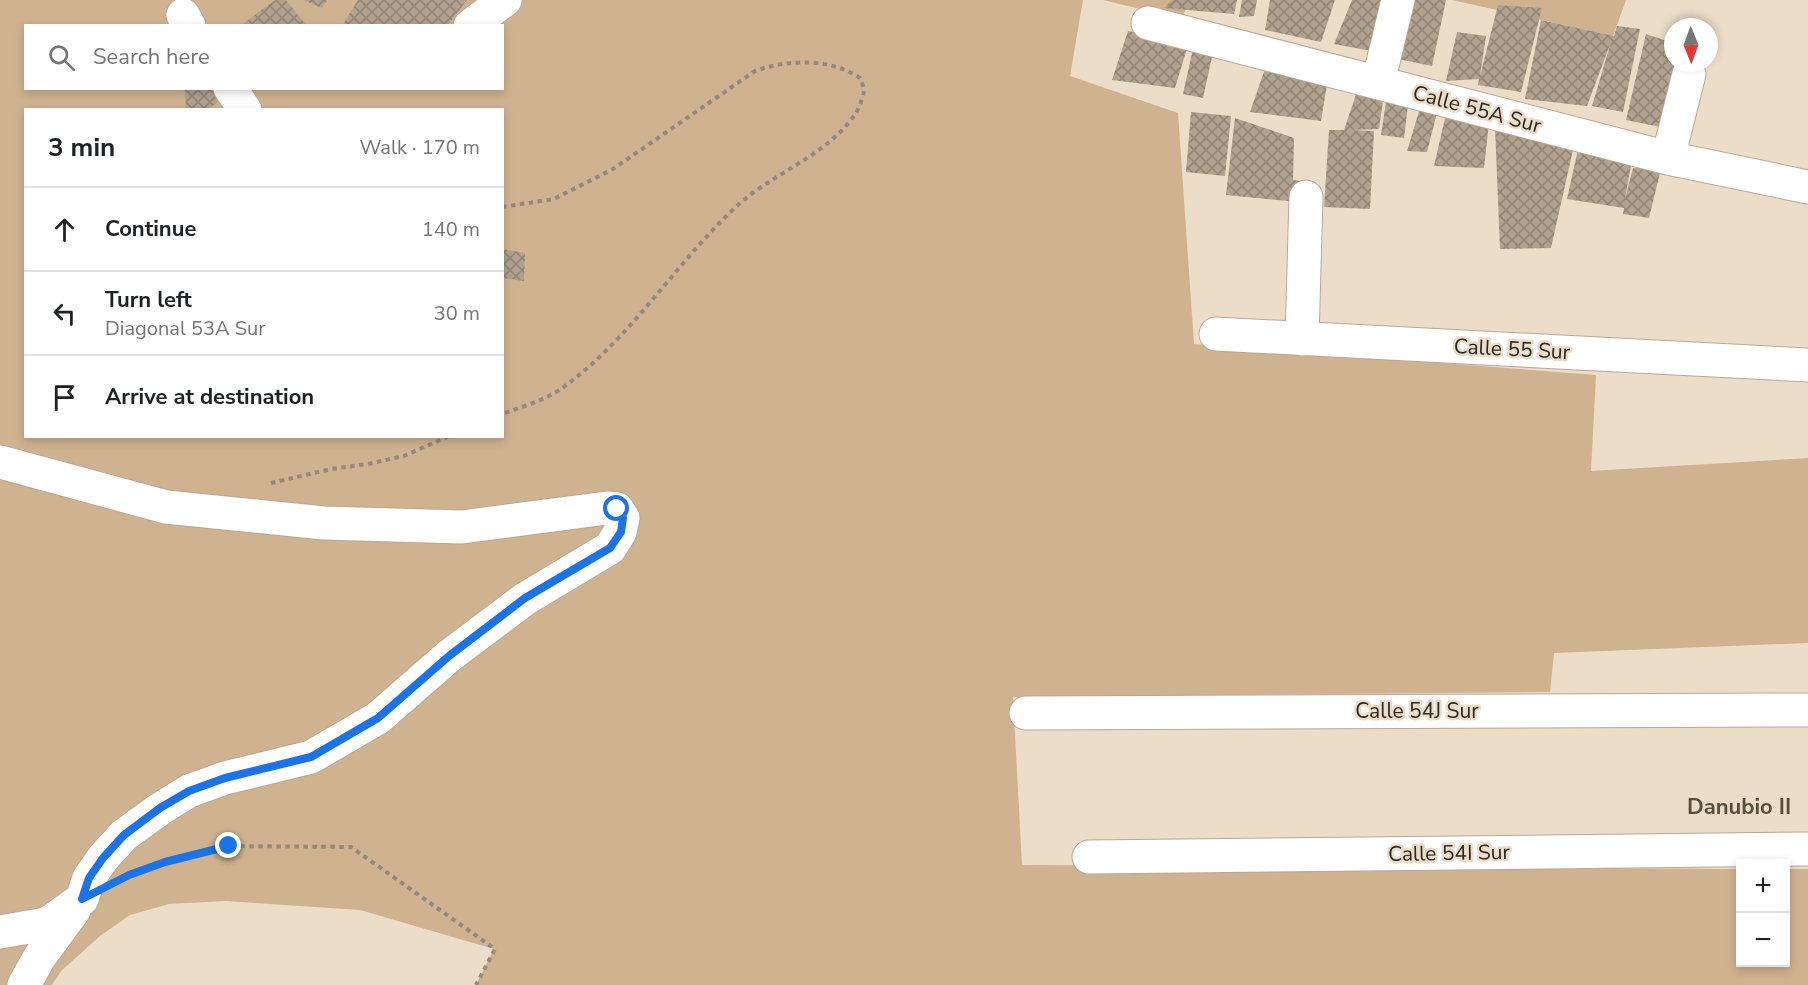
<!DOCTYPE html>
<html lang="en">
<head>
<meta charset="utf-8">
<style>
	body { margin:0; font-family:"Nunito Sans",sans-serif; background:#f2f2f2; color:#202124 }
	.controls { position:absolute; right:18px; bottom:18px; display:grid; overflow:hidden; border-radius:0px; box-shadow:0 3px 9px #0003 }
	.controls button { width:54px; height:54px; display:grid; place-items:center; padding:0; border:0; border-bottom:2px solid #e0e0e0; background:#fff; color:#202124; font:30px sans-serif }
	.compass { position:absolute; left:1664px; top:18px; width:54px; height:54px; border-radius:50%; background:#fff; box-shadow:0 3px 9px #0003; rotate:179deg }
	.stop { position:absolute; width:18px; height:18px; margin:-14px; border:4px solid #1a73e8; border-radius:50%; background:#fff }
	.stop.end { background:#1a73e8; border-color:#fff; box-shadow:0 2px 6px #0008 }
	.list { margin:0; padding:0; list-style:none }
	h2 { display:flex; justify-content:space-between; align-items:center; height:78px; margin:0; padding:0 24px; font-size:26px }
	h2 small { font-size:20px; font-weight:400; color:#757577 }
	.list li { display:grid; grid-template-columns:39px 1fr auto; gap:18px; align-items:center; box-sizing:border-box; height:84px; padding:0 24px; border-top:2px solid #e0e0e0 }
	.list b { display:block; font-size:22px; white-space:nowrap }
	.list p { margin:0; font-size:20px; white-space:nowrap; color:#757577 }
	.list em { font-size:20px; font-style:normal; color:#757577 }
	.icon { flex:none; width:33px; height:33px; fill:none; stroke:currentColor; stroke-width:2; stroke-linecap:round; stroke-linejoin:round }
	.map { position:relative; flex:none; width:1808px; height:985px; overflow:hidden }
	.search { position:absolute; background:#fff; box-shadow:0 3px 9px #0003; left:24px; top:24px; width:480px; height:66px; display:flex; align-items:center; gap:15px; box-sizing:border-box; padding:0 21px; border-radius:0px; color:#757577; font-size:22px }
	.panel { position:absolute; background:#fff; box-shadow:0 3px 9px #0003; left:24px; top:108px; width:480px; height:330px; border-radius:0px }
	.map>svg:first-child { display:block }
	.grass { fill:#cfb28f; fill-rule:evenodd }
	.building { fill:url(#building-cross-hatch) }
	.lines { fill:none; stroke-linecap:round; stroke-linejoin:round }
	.minor-casing { stroke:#b7a997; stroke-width:35 }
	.path { stroke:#958a7c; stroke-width:4; stroke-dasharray:4.5 4.5; stroke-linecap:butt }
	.minor { stroke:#fff; stroke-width:33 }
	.route { stroke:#1a73e8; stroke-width:8 }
	.labels { text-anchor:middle; stroke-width:5; stroke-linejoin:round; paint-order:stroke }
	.street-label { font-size:21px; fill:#2e2821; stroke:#ecddc9 }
	.neighbourhood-label { font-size:22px; font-weight:bold; fill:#594d3c; stroke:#ecddc9 }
</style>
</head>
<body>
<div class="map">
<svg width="1808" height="985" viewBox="0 0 1808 985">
	<defs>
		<pattern id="building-cross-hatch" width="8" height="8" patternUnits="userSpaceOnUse" patternTransform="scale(1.5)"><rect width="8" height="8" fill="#b1a290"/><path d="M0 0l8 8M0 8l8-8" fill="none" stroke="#908475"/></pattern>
	</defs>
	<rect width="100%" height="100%" fill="#ecddc9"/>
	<!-- grass -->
	<path class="grass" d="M0 0H1083L1070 76 1178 113 1194 344 1596 375 1591 471 1808 458V643L1554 653 1550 692 1013 697 1022 865 1740 869V962H1786V869H1808V985H476L494 949 360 910 226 901 169 904 130 915 100 936 61 971 52 985H0ZM26 26H502V88H26ZM26 110H502V436H26Z
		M1103 0H1189L1182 19Z
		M1452 0H1626L1613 36Z"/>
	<!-- building -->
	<path class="building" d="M275 0H286L307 26H240Z
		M303 0H327L322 8Z
		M358 0H467L447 26H342Z
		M1172 0H1237L1234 14 1164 8Z
		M1242 0H1257L1254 16 1239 17Z
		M1270 0H1335L1321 42 1265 30Z
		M1352 0H1385L1377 52 1334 44Z
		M1408 0H1446L1432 66 1393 58Z
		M1498 5 1542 8 1521 92 1478 85 1479 79 1446 81 1457 32 1486 36 1480 76Z
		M1541 20 1614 36 1617 26 1640 29 1623 112 1592 106 1611 42 1587 106 1525 99Z
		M1128 31 1189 42 1175 88 1112 80Z
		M1646 34 1673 43V63H1687L1670 129 1626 120Z
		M1194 44 1214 48 1203 98 1183 94Z
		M1267 63 1329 72 1321 121 1250 112Z
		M1361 80 1385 86 1379 129 1351 130 1374 131 1370 209 1324 207 1329 130H1344Z
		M185 88H222L226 97 206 110H186Z
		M1387 95 1409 97 1404 138 1381 135Z
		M1420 108 1437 113 1427 152 1407 151Z
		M1191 112 1231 116 1225 176 1186 172Z
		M1446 114 1489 123 1484 168 1434 166Z
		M1235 118 1294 138 1293 180 1300 181 1298 202 1226 195Z
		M1495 127 1575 141 1551 248 1500 249Z
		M1580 140 1633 154 1625 199 1633 168 1661 169 1649 218 1623 214 1624 208 1567 199Z
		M502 249 525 253 524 281 502 278Z"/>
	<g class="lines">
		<defs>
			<path id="minor" d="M183 15 189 26
				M1148 23 1668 158 1808 187
				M470 26 505 0
				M1378 83 1398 0
				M230 88 245 110
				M1668 158 1689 74
				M1216 334 1808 365
				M1302 339 1306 197
				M0 462 166 507 324 523 462 527 607 508 617 509 623 518 620 532 610 548 525 599 449 656 378 718 311 757 225 778 189 791 160 809 124 835 103 858 89 878 82 899 54 919 46 924 0 932
				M1026 713 1808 710
				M1089 857 1808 849
				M24 985 39 958 74 910"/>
		</defs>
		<!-- minor casing -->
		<use href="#minor" class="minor-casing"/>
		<!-- path -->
		<path class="path" d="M502 207 554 199 613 169 755 71C789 59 830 58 860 78 861 81 864 87 864 91 863 98 858 111 854 116 824 157 775 172 738 205 676 262 633 336 565 386 547 400 523 406 502 414
			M271 483 331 469 368 464 404 456 449 436
			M136 872 165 862 229 846 351 847 495 949 476 985"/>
		<!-- minor -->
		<use href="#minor" class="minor"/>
	</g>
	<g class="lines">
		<!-- route -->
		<path class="route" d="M229 846 165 862 129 875 82 899 89 878 103 858 124 835 160 808 189 791 225 778 311 757 378 718 449 656 525 598 610 548 621 532 623 518 617 509"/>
	</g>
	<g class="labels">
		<!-- street labels -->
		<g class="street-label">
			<text transform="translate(1477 109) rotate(15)" y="7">Calle 55A Sur</text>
			<text transform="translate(1512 349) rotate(3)" y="7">Calle 55 Sur</text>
			<text x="1417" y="718">Calle 54J Sur</text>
			<text transform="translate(1449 853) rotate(-1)" y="7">Calle 54I Sur</text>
		</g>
		<!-- neighbourhood labels -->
		<g class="neighbourhood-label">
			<text x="1739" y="814">Danubio II</text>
		</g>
	</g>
</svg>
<div class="controls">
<button>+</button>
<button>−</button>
</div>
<svg class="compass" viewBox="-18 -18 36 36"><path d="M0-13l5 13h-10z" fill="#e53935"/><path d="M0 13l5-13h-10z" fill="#757577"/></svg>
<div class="stop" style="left:617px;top:509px"></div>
<div class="stop end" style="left:229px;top:846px"></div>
<div class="search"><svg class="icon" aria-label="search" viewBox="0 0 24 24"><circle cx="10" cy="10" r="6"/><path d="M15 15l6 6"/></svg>Search here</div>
<section class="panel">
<h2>3 min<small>Walk · 170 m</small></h2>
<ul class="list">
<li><svg class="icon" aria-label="ahead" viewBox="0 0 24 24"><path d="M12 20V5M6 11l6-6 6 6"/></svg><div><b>Continue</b></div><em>140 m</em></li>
<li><svg class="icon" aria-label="left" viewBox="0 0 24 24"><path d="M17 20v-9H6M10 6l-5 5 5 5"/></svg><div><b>Turn left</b><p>Diagonal 53A Sur</p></div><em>30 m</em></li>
<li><svg class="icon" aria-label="arrive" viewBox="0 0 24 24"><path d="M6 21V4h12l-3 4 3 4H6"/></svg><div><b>Arrive at destination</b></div></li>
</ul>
</section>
</div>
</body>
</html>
